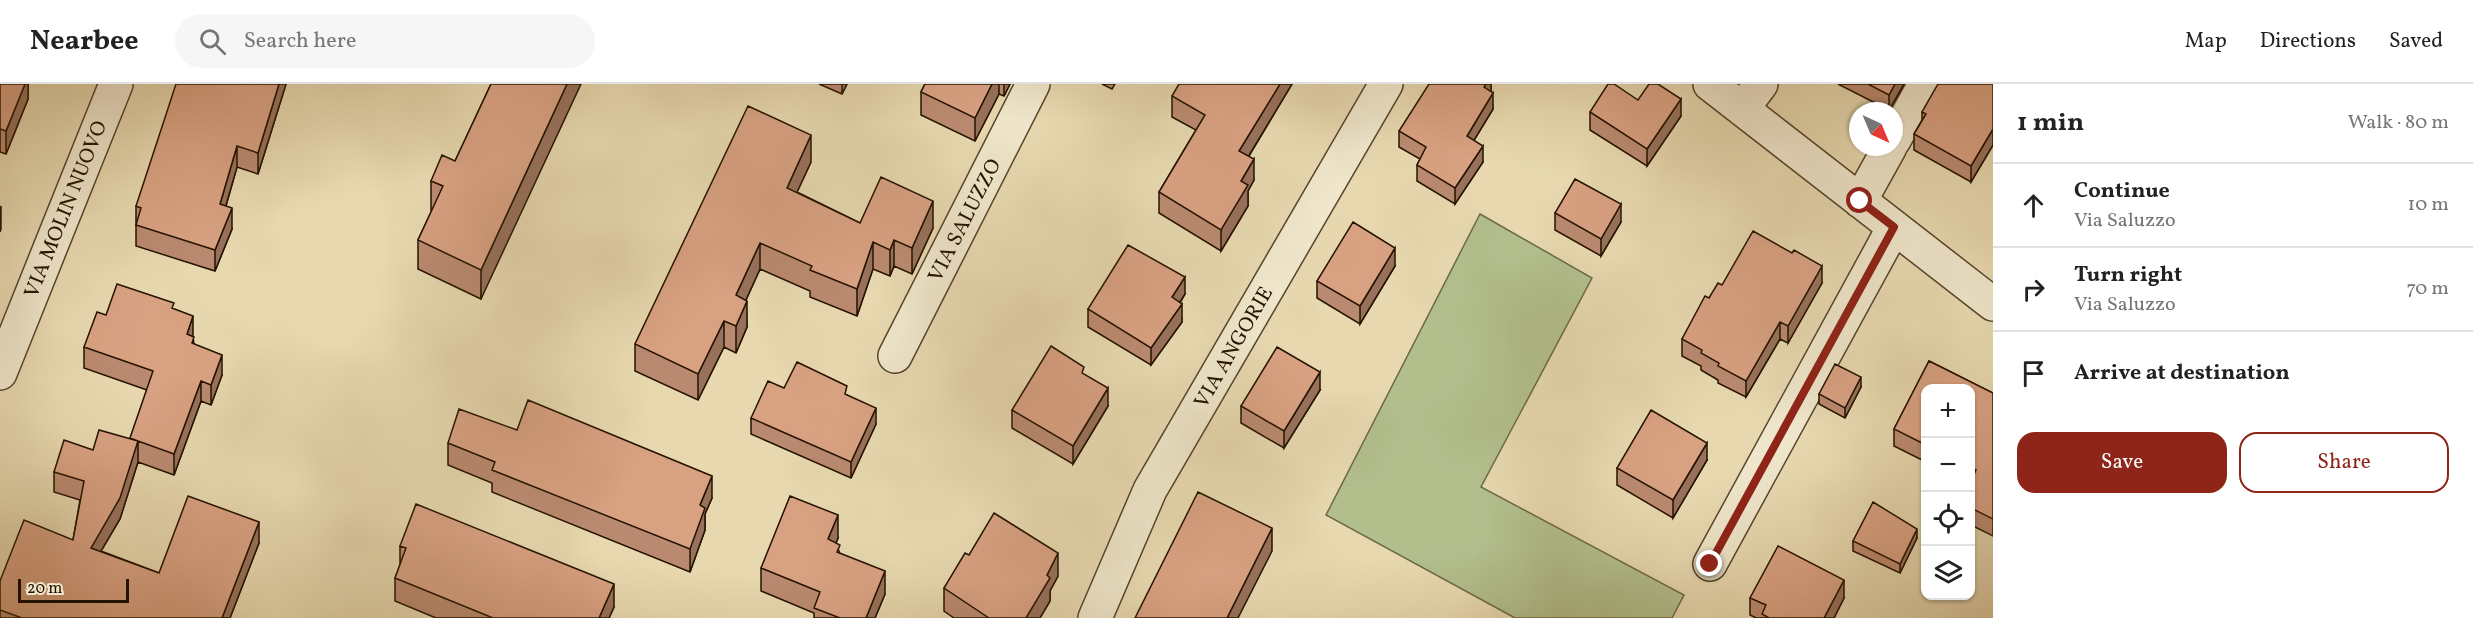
<!DOCTYPE html>
<html lang="en">
<head>
<meta charset="utf-8">
<style>
	body { margin:0; font-family:Vollkorn,serif; background:#f6f6f6; color:#222 }
	.controls { position:absolute; right:18px; bottom:18px; display:grid; overflow:hidden; border-radius:12px; box-shadow:0 2px 4px #0004 }
	.controls button { width:54px; height:54px; display:grid; place-items:center; padding:0; border:0; border-bottom:2px solid #e0e0e0; background:#fff; color:#222; font:30px sans-serif }
	.compass { position:absolute; left:1849px; top:18px; width:54px; height:54px; border-radius:50%; background:#fff; box-shadow:0 2px 4px #0004; rotate:136deg }
	.scale { position:absolute; left:18px; bottom:15px; width:111px; box-sizing:border-box; padding-left:6px; border:3px solid #251300; border-top:0; font-size:16px; line-height:21px; white-space:nowrap; color:#251300; -webkit-text-stroke:4px #efe6cb; paint-order:stroke }
	.stop { position:absolute; width:18px; height:18px; margin:-14px; border:4px solid #8f2418; border-radius:50%; background:#fff }
	.stop.end { background:#8f2418; border-color:#fff; box-shadow:0 2px 6px #0008 }
	.list { margin:0; padding:0; list-style:none }
	h2 { display:flex; justify-content:space-between; align-items:center; height:78px; margin:0; padding:0 24px; font-size:26px }
	h2 small { font-size:20px; font-weight:400; color:#767676 }
	.list li { display:grid; grid-template-columns:39px 1fr auto; gap:18px; align-items:center; box-sizing:border-box; height:84px; padding:0 24px; border-top:2px solid #e0e0e0 }
	.list b { display:block; font-size:22px; white-space:nowrap }
	.list p { margin:0; font-size:20px; white-space:nowrap; color:#767676 }
	.list em { font-size:20px; font-style:normal; color:#767676 }
	.actions { display:flex; gap:12px; padding:18px 24px }
	.actions a { flex:1; padding:14px 0; border:2px solid #8f2418; border-radius:18px; text-align:center; font-size:21px; color:#8f2418 }
	.actions .main { background:#8f2418; color:#fff }
	.icon { flex:none; width:33px; height:33px; fill:none; stroke:currentColor; stroke-width:2; stroke-linecap:round; stroke-linejoin:round }
	.map { position:relative; flex:none; width:1993px; height:534px; overflow:hidden }
	header { display:flex; align-items:center; gap:36px; box-sizing:border-box; height:84px; padding:0 30px; background:#fff; border-bottom:2px solid #e0e0e0 }
	header strong { font-size:28px }
	nav { display:flex; gap:33px; margin-inline-start:auto; font-size:21px }
	.search { width:420px; height:54px; background:#f6f6f6; display:flex; align-items:center; gap:15px; box-sizing:border-box; padding:0 21px; border-radius:33px; color:#767676; font-size:22px }
	main { display:flex }
	aside { flex:1; background:#fff }
	.map>svg:first-child { display:block }
	.green { fill:#b2bf8d; stroke:#6c6946; stroke-width:1.5 }
	.lines { fill:none; stroke-linecap:round; stroke-linejoin:round }
	.minor-casing { stroke:#56442c; stroke-width:36 }
	.minor { stroke:#efe6cb; stroke-width:33 }
	.wall { fill:#ba8a70; stroke:#251300; stroke-width:1.5 }
	.shaded-wall { fill:#97715b; stroke:#251300; stroke-width:1.5 }
	.building { fill:#d8a182; stroke:#251300; stroke-width:1.5 }
	.route { stroke:#8f2418; stroke-width:8 }
	.labels { text-anchor:middle; stroke-width:4.5; stroke-linejoin:round; paint-order:stroke }
	.street-label { font-size:21px; fill:#251300; stroke:#efe6cb }
</style>
</head>
<body>
<header>
<strong>Nearbee</strong>
<div class="search"><svg class="icon" aria-label="search" viewBox="0 0 24 24"><circle cx="10" cy="10" r="6"/><path d="M15 15l6 6"/></svg>Search here</div>
<nav><a>Map</a><a>Directions</a><a>Saved</a></nav>
</header>
<main>
<div class="map">
<svg width="1993" height="534" viewBox="0 0 1993 534">
	<rect width="100%" height="100%" fill="#e7d8af"/>
	<filter id="stains"><feTurbulence type="fractalNoise" baseFrequency=".00333" numOctaves="4"/><feColorMatrix values="0 0 0 0 .2 0 0 0 0 .09 0 0 0 0 .02 0 0 0 .5 -.17"/></filter>
	<radialGradient id="worn" r=".72"><stop offset=".6" stop-color="#630" stop-opacity="0"/><stop offset="1" stop-color="#630" stop-opacity=".3"/></radialGradient>
	<!-- green -->
	<path class="green" d="M1480 130 1592 194 1481 403 1684 511 1672 534H1515L1326 431Z"/>
	<g class="lines">
		<defs>
			<path id="minor" d="M1710 0 1993 220
				M1742 25 1761 0
				M1894 56 1925 0
				M1860 117 1890 63
				M895 272 1033 0
				M0 289 116 0
				M1710 480 1894 143
				M1095 534 1150 406 1386 0"/>
		</defs>
		<!-- minor casing -->
		<use href="#minor" class="minor-casing"/>
		<!-- minor -->
		<use href="#minor" class="minor"/>
	</g>
	<!-- wall -->
	<path class="wall" d="M0 0H28V15L6 70 0 68Z
		M286 0 258 90 237 83 226 122 232 145 215 187 136 162V122Z
		M491 0 481 215 418 185V156L432 126H431V97L455 77Z
		M819 0H847L842 10Z
		M925 0H1010L1004 12 999 10 975 57 921 31V8Z
		M1102 0H1115L1112 5Z
		M1292 0 1249 72 1254 96 1248 107V122L1221 167 1159 129V108L1196 46 1172 33V12Z
		M1491 0V7L1493 25 1474 56 1483 78 1455 120 1417 97V81L1420 75 1399 63V47Z
		M1838 0H1904L1889 26Z
		M1993 0V61L1971 98 1914 66V50L1922 36V28Z
		M1638 16 1681 32 1647 82 1590 46V28Z
		M811 78 797 108 860 139 933 144 912 190 894 182 890 192 873 185 857 232 810 213V207L760 185 746 216 747 243 736 269 724 263 698 316 635 287V260Z
		M1555 129 1621 138 1601 172 1555 146Z
		M1395 182 1360 240 1317 214V197Z
		M1822 199 1788 259 1780 255 1746 313 1718 299V296L1701 286V282L1682 272V255L1709 214 1722 201Z
		M1185 210 1180 219 1182 238 1151 281 1088 243V225Z
		M174 225 193 253 194 260 222 291 211 321 201 317 174 391 138 378 120 435 101 467 159 489 259 459 230 534H0V497L73 456 80 416 54 408V388L93 366 130 355 147 306 84 284V263Z
		M1929 277 1993 309V452L1971 441V304H1926V378L1894 362V345Z
		M1861 303 1845 334 1819 320V310Z
		M784 304 847 311 876 340 851 394 751 350V334Z
		M1320 306 1284 364 1241 339V322Z
		M1108 322 1073 380 1012 344V326Z
		M517 346 712 414 705 430V446L690 488 492 408V399L448 381V359Z
		M1707 376 1673 434 1617 401V384Z
		M838 454 836 459 840 470 885 510 875 534H814V529L761 507V484Z
		M1917 454 1900 489 1853 467V457Z
		M400 462 614 523 609 534H436L395 517V494L400 481Z
		M969 471 1058 492 1050 507V517L1040 534H954L944 527V504Z
		M1750 514H1844L1834 534H1756L1750 531Z"/>
	<!-- shaded-wall -->
	<path class="shaded-wall" d="M25 0H28V15L6 70V47Z
		M279 0H286L258 90V69Z
		M567 0H581L481 215V186Z
		M842 0H847L842 10Z
		M992 0H999V10L975 57V34Z
		M1004 0H1010L1004 12Z
		M1280 0H1292L1239 88V67Z
		M1486 0H1491V9L1484 3Z
		M1895 0H1904L1889 26V11Z
		M1493 9V25L1467 68V52Z
		M1681 15V32L1647 82V65Z
		M1993 45V61L1971 98V82Z
		M811 51V78L787 130V104Z
		M237 62V83L220 142V120Z
		M1483 62V78L1455 120V104Z
		M1254 75V96L1248 107V122L1221 167V146L1241 97Z
		M933 117V144L912 190V164Z
		M1621 120V138L1601 172V155Z
		M1 122V145L0 148V125Z
		M232 124V145L215 187V166Z
		M894 156V182L890 192V166Z
		M873 158V185L857 232V205Z
		M760 159V185L736 238V211Z
		M1395 164V182L1360 240V222Z
		M1822 182V199L1788 259V242Z
		M1185 193V210L1172 231V213Z
		M747 217V243L736 269V242Z
		M1182 220V238L1151 281V264Z
		M193 232V252L187 271V250Z
		M724 237V263L698 316V290Z
		M1780 238V255L1746 313V297Z
		M222 271V291L211 321V301Z
		M1320 288V306L1284 364V347Z
		M1861 293V303L1845 334V324Z
		M201 297V317L174 391V370Z
		M1108 304V322L1073 380V362Z
		M876 324V340L851 394V378Z
		M138 357V378L120 435 91 484V464Z
		M1707 359V376L1673 434V416Z
		M712 392V414L705 430V446L690 488V465L700 421Z
		M838 431V454L828 478V455Z
		M259 438V459L230 534H222Z
		M1272 444V467L1238 534H1227Z
		M1917 445V454L1900 489V480Z
		M1058 469V492L1050 507V517L1040 534H1026Z
		M885 487V510L875 534H866Z
		M1844 496V514L1834 534H1824Z
		M614 500V523L609 534H599Z"/>
	<!-- building -->
	<path class="building" d="M0 0H25L6 47 0 45Z
		M176 0H279L258 69 237 62 220 120 232 124 215 166 136 141 141 124 136 122Z
		M491 0H567L481 186 418 156 443 102 431 97 442 71 455 77Z
		M925 0H992L975 34 921 8Z
		M1179 0H1280L1239 67 1254 75 1241 97 1248 101 1221 146 1159 108 1205 31 1172 12Z
		M1429 0H1486L1484 3 1493 9 1467 52 1483 62 1455 104 1417 81 1426 63 1399 47Z
		M1608 0H1614L1638 16 1649 0H1658L1681 15 1647 65 1590 28Z
		M1868 0H1895L1889 11Z
		M1938 0H1993V45L1971 82 1914 50 1926 30 1922 28Z
		M748 22 811 51 787 104 860 139 881 93 933 117 912 164 894 156 890 166 873 158 857 205 810 186 812 182 760 159 736 211 747 217 736 242 724 237 698 290 635 260Z
		M1575 95 1621 120 1601 155 1555 129Z
		M1353 138 1395 164 1360 222 1317 197Z
		M1753 147 1792 169 1794 166 1822 182 1788 242 1780 238 1746 297 1718 282 1719 279 1701 269 1702 266 1682 255 1705 212 1709 214 1718 199 1722 201Z
		M1128 161 1185 193 1172 213 1182 220 1151 264 1088 225Z
		M117 200 174 219 172 224 193 232 187 250 194 253 192 259 222 271 211 301 201 297 174 370 138 357 120 414 91 464 159 489 188 412 259 438 222 534H22L0 526V497L24 436 73 456 84 397 54 388 64 356 93 366 99 346 138 357 130 354 153 287 84 263 97 228 106 231Z
		M1051 262 1084 283 1082 289 1108 304 1073 362 1012 326Z
		M1277 263 1320 288 1284 347 1241 322Z
		M1929 277 1993 309V435L1971 424V398L1976 386 1971 384V304H1926V361L1894 345Z
		M797 278 847 302 845 310 876 324 851 378 751 334 768 297 784 304Z
		M1835 280 1861 293 1845 324 1819 310Z
		M528 316 712 392 700 421 705 424 690 465 492 386 495 378 448 359 459 325 517 346Z
		M1651 326 1707 359 1673 416 1617 384Z
		M1198 408 1272 444 1227 534H1135Z
		M790 412 838 431 828 455 840 461 837 468 885 487 866 534H840L814 524 820 508 761 484Z
		M1873 418 1917 445 1900 480 1853 457Z
		M416 420 614 500 599 534H493L395 494 406 464 400 462Z
		M994 429 1058 469 1047 491 1050 494 1026 534H989L944 504 965 469 969 471Z
		M1778 462 1844 496 1824 534H1769L1762 530 1766 521 1750 514Z"/>
	<g class="lines">
		<!-- route -->
		<path class="route" d="M1710 480 1894 143 1860 117"/>
	</g>
	<g class="labels">
		<!-- street labels -->
		<g class="street-label">
			<text transform="translate(65 125) rotate(-68)" y="7">VIA MOLIN NUOVO</text>
			<text transform="translate(964 136) rotate(-63)" y="7">VIA SALUZZO</text>
			<text transform="translate(1233 263) rotate(-60)" y="7">VIA ANGORIE</text>
		</g>
	</g>
	<rect width="100%" height="100%" filter="url(#stains)"/>
	<rect width="100%" height="100%" fill="url(#worn)"/>
</svg>
<div class="controls">
<button>+</button>
<button>−</button>
<button><svg class="icon" aria-label="locate" viewBox="0 0 24 24"><circle cx="12" cy="12" r="6"/><path d="M12 2v4M12 18v4M2 12h4M18 12h4"/></svg></button>
<button><svg class="icon" aria-label="layers" viewBox="0 0 24 24"><path d="M12 4l9 5-9 5-9-5zM3 14l9 5 9-5"/></svg></button>
</div>
<svg class="compass" viewBox="-18 -18 36 36"><path d="M0-13l5 13h-10z" fill="#e53935"/><path d="M0 13l5-13h-10z" fill="#767676"/></svg>
<div class="scale">20 m</div>
<div class="stop" style="left:1860px;top:117px"></div>
<div class="stop end" style="left:1710px;top:480px"></div>
</div>
<aside>
<h2>1 min<small>Walk · 80 m</small></h2>
<ul class="list">
<li><svg class="icon" aria-label="ahead" viewBox="0 0 24 24"><path d="M12 20V5M6 11l6-6 6 6"/></svg><div><b>Continue</b><p>Via Saluzzo</p></div><em>10 m</em></li>
<li><svg class="icon" aria-label="right" viewBox="0 0 24 24"><path d="M7 20v-9h11M14 6l5 5-5 5"/></svg><div><b>Turn right</b><p>Via Saluzzo</p></div><em>70 m</em></li>
<li><svg class="icon" aria-label="arrive" viewBox="0 0 24 24"><path d="M6 21V4h12l-3 4 3 4H6"/></svg><div><b>Arrive at destination</b></div></li>
</ul>
<div class="actions"><a class="main">Save</a><a>Share</a></div>
</aside>
</main>
</body>
</html>
